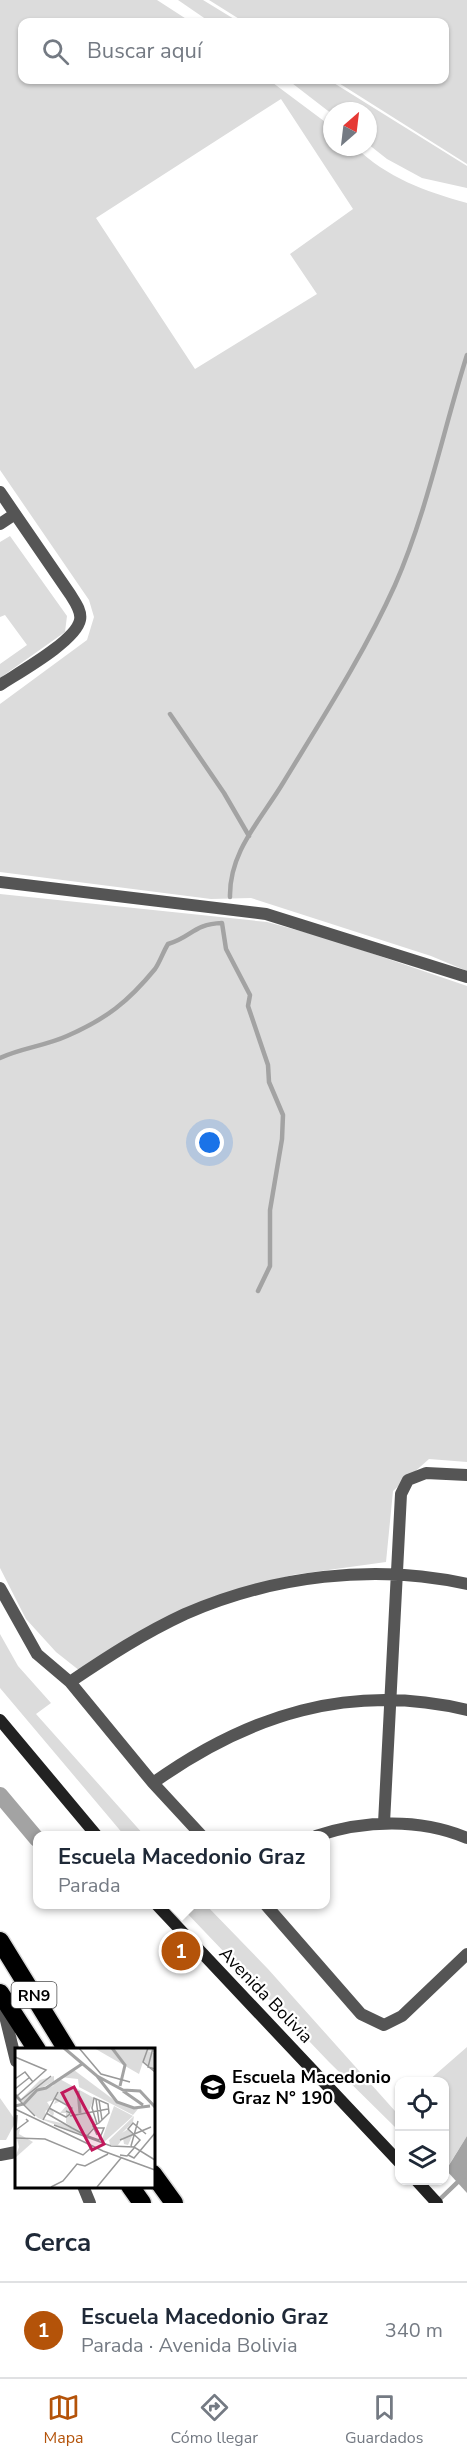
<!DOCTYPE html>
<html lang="es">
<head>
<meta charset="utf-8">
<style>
	body { margin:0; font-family:"Nunito Sans",sans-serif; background:#f2f2f3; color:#1f2937 }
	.controls { position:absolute; right:18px; bottom:18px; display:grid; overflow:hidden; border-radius:12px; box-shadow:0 2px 4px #0004 }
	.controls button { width:54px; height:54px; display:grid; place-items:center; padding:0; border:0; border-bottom:2px solid #e0e1e3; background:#fff; color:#1f2937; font:30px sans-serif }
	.compass { position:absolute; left:323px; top:102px; width:54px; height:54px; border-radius:50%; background:#fff; box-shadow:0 2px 4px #0004; rotate:28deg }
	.you { position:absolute; left:210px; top:1143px; width:21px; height:21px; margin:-15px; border:4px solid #fff; border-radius:50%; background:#1a73e8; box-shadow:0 0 0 9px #1a73e833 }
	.badge { display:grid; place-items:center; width:39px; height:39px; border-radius:50%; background:#b45309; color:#fff; font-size:20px; font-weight:700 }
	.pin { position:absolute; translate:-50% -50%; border:3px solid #fff; box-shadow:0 2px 6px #0006 }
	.popup { position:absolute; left:33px; top:1831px; width:297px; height:78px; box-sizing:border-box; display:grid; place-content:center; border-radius:12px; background:#fff; filter:drop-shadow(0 2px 4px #0005); font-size:20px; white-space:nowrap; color:#747a83 }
	.popup b { font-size:22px; color:#1f2937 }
	.popup::after { content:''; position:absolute; left:50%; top:100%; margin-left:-12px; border:12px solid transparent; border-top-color:#fff }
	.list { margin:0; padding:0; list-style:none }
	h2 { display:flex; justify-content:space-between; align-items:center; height:78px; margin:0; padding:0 24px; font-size:26px }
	h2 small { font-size:20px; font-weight:400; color:#747a83 }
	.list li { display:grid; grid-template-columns:39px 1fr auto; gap:18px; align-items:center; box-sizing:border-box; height:96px; padding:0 24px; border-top:2px solid #e0e1e3 }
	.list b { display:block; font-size:22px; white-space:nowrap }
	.list p { margin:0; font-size:20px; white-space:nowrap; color:#747a83 }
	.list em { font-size:20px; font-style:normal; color:#747a83 }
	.icon { flex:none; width:33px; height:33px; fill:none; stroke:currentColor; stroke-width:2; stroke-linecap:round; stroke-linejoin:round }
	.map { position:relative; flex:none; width:467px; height:2203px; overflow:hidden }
	.search { position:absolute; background:#fff; box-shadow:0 2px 4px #0004; left:18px; right:18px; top:18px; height:66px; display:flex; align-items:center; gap:15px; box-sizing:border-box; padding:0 21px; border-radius:12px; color:#747a83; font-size:22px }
	.sheet { height:174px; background:#fff }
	nav { display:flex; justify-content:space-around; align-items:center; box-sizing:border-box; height:84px; border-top:2px solid #e0e1e3; background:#fff; font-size:16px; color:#747a83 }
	nav a { display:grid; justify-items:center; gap:3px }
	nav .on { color:#b45309 }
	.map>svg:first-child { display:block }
	.green { fill:#dcdcdc; fill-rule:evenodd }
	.water { fill:#a3a3a3 }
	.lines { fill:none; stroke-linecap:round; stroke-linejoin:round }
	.stream { stroke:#a3a3a3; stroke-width:4.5 }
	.canal { stroke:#a3a3a3; stroke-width:16 }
	.highway-casing { stroke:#dbdbdb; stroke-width:21 }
	.street { stroke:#555; stroke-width:12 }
	.secondary { stroke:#222; stroke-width:12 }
	.highway { stroke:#000; stroke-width:18 }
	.labels { text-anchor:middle; stroke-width:4.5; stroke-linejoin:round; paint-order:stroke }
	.shield { fill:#fff; stroke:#4c4c4c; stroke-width:1.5 }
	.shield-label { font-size:16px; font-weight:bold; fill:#000 }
	.street-label { font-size:18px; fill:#000; stroke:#fff }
	.poi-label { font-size:18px; font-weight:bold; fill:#000; stroke:#fff; text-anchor:start }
	.inset-river { fill:none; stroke:#a3a3a3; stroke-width:3 }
	.inset-road { fill:none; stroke:#999; stroke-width:1.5 }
	.view { fill:#c2185b; fill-opacity:0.15; stroke:#c2185b; stroke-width:3 }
	.inset-edge { fill:none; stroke:#000; stroke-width:3 }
</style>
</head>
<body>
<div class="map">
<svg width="467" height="2203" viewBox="0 0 467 2203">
	<rect width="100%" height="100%" fill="#fff"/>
	<!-- green -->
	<path class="green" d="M0 0H157L191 22H22V80H269L332 127V147H355C388 178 424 191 467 203V971L431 956 251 898 211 899 0 872V704L87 640 94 617 89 600 0 470ZM281 99 353 209 290 254 317 294 195 369 96 218Z
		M178 0H203L239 22H210Z
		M209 0H467V164L334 80H444V22H244Z
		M288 80H329L467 166V188L422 178 387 159 368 144V111H332V114Z
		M10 536 67 616 65 632 0 678V664L27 645 5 615 0 617V542Z
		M0 894 267 922 330 939 467 986V1462L429 1459 393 1491 386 1562 292 1575 236 1592 80 1671 56 1652 26 1619 0 1568Z
		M0 1634 18 1666 51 1703 36 1714 144 1835H124L0 1688Z
		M196 1905H206L268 1969 395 2111 399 2107V2131L329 2062 184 1910Z
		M467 2047V2136L445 2171 444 2082 428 2081Z
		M0 2098 16 2121 6 2140H0Z"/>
	<!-- water -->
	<path class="water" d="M467 2136V2193L446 2170Z"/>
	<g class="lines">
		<!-- stream -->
		<path class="stream" d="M170 714 224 793 249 836
			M230 897C229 852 260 821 283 783 322 719 364 654 395 585 427 512 443 431 467 355
			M0 1058C21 1048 45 1046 67 1036 106 1019 128 1002 155 969 160 962 163 952 168 944 192 937 193 924 222 923L226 949 250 995 248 1006 268 1065 269 1082 283 1115 282 1139 270 1210V1266L258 1291
			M438 2201 467 2173"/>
		<!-- canal -->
		<path class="canal" d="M0 1795 37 1839"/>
		<defs>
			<path id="highway" d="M0 1941 67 2050
				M0 1993 37 2050
				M153 2174 174 2203
				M130 2186 142 2203"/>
		</defs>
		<!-- highway casing -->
		<use href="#highway" class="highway-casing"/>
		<!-- street -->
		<path class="street" d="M0 492 70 594C75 602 82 611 80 620 76 641 18 673 0 685
			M0 524 15 514
			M0 882 266 914 467 977
			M0 1588 37 1654 70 1682 153 1783 202 1836
			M70 1682C107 1657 144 1633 185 1614 272 1576 374 1563 467 1584
			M153 1783C248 1715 350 1682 467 1710
			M384 1823 401 1494 408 1480 426 1473 467 1475
			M316 1836C364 1820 420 1818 467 1838
			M265 1904 361 2014 384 2025 402 2016 467 1954
			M2 2004 16 2061
			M0 2155 16 2152
			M83 2186 90 2203"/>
		<!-- secondary -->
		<path class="secondary" d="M0 1720 97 1836
			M156 1904 400 2163
			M416 2180 437 2203"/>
		<!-- highway -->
		<use href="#highway" class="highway"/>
	</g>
	<!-- icons -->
	<defs>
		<symbol id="school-disc" viewBox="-11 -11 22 22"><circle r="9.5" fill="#000" stroke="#fff"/><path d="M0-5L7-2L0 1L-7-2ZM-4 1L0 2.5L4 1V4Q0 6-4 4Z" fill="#fff"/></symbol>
	</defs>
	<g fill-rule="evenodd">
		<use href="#school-disc" x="198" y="2072" width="30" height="30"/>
	</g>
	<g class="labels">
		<!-- shield labels -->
		<rect class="shield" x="11.5" y="1982" width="45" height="26" rx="4.5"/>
		<g class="shield-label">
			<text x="34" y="2001">RN9</text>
		</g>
		<!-- street labels -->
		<g class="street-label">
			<text transform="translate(266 1995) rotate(46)" y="6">Avenida Bolivia</text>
		</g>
		<!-- poi labels -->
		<g class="poi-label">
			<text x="232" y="2083">Escuela Macedonio<tspan x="232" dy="21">Graz N° 190</tspan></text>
		</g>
	</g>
	<!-- overview -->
	<g transform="translate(15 2048)">
		<rect width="140" height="140" fill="#fff"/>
		<path d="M79 0H139V4L132 3 139 5V20H134V13L133 18 128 14 124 26ZM59 22 103 55 123 61 118 67 64 39 63 31 45 29ZM39 28V33L21 43 38 38 43 30 79 50 74 63 81 75 72 87 86 94 99 58 118 68 88 95 23 70 0 47 4 46 5 52 25 32ZM41 51 39 56 46 53 52 57 45 65H51V75L54 77 29 71 31 62 38 68 39 65 32 54ZM119 68 118 74 107 85 113 81 118 86 113 97 109 96 108 90 103 97H95L94 92 90 96ZM5 81 4 86 18 94 0 110 4 99 0 83Z" fill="#dcdcdc" fill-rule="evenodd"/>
		<path class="inset-river" d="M49 0 82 28 108 42 125 43 140 59M97 0 110 17 105 38M82 28 102 54 119 60 135 58M63 43 65 65M108 43 128 57M0 58 9 56 22 42 31 40 67 16"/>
		<path class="inset-road" d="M64 0 86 26 115 34M133 0 128 14 140 24M138 0 133 19 140 21M0 9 31 22 2 48M0 31 10 24 18 34M0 41 15 29M0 46 6 52 36 28M0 48 20 68M39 50 57 60 55 65 51 63M81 51 84 74M84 52 87 72M34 60 51 69 55 66M0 61 88 103 140 122M31 65 57 80M2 67 1 82 13 73 11 71M55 68 93 61M28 72 43 44M82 76 77 60 79 50 93 56 94 65 84 75 78 78 82 87M39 77 96 98 119 99 140 112M57 80 70 87 84 92 89 80H79L72 88M0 90 30 91 68 107 77 99M105 92 136 79M116 98 123 73M119 99 125 92 113 81 118 75 131 86M105 107 112 108 120 99M113 107 119 110 140 85M36 139 48 133 62 116 70 118 93 106M82 139 106 110"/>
		<path class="view" d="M59 39 89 96 77 102 47 45Z"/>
		<rect width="140" height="140" class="inset-edge"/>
	</g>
</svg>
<div class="controls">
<button><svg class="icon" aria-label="locate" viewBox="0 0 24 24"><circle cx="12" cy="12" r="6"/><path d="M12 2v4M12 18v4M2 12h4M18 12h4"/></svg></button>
<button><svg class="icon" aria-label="layers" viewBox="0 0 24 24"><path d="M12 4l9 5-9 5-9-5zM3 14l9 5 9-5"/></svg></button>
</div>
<svg class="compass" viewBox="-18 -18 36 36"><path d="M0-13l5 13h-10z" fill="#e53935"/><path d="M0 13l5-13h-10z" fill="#747a83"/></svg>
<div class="you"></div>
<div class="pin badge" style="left:181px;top:1951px">1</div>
<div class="popup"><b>Escuela Macedonio Graz</b>Parada</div>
<div class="search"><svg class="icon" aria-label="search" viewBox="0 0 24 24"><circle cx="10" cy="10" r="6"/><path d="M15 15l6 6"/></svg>Buscar aquí</div>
</div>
<section class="sheet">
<h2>Cerca<small></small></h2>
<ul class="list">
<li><span class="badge">1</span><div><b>Escuela Macedonio Graz</b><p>Parada · Avenida Bolivia</p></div><em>340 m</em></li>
</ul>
</section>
<nav>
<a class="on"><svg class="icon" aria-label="map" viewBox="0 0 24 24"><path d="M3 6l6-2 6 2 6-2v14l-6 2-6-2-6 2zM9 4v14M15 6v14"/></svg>Mapa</a>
<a><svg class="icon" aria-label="directions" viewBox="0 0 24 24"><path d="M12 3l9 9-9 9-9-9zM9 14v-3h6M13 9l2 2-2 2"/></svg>Cómo llegar</a>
<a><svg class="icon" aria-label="saved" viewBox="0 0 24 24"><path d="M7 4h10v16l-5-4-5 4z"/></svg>Guardados</a>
</nav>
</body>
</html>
